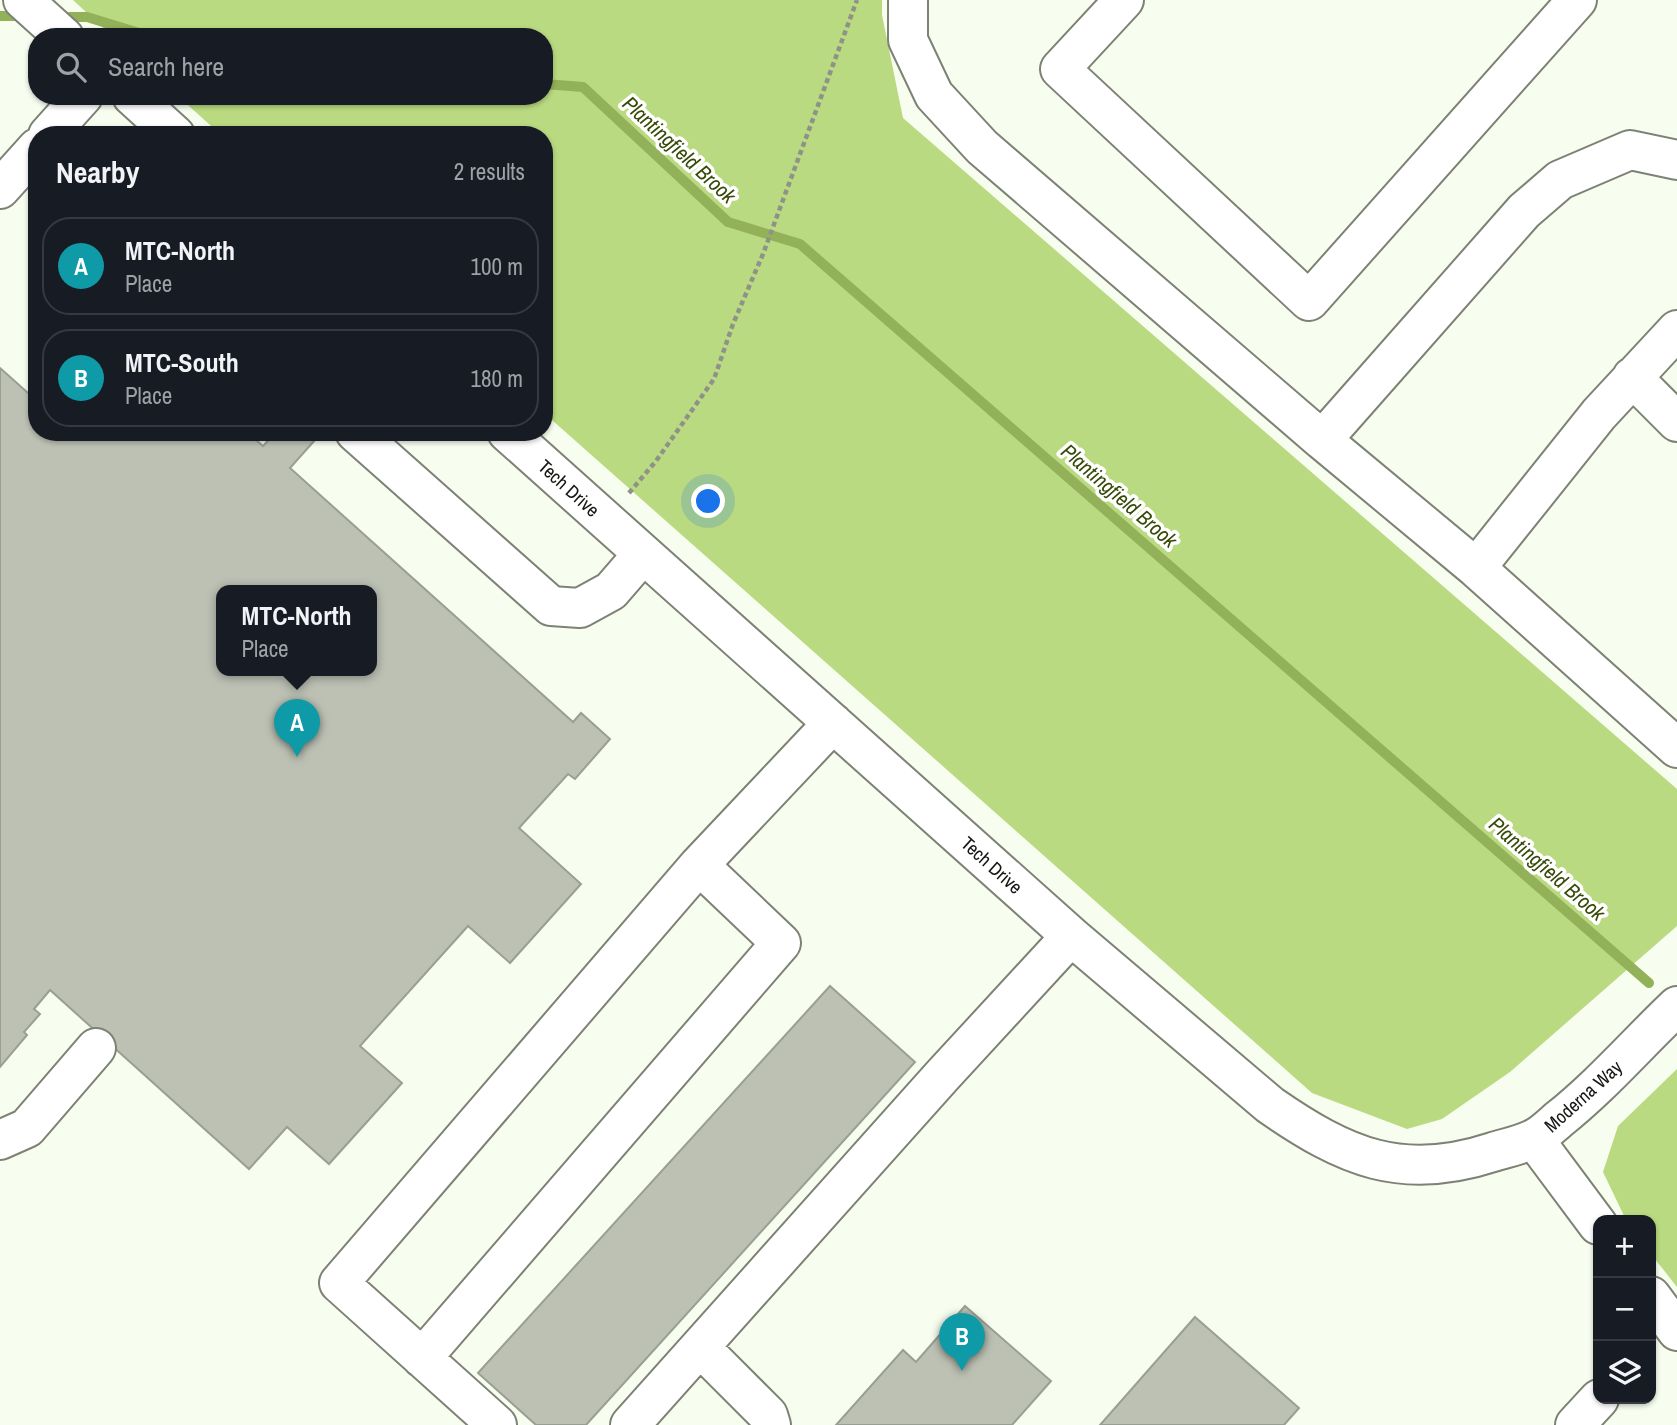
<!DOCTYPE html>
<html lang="en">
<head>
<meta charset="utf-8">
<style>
	body { margin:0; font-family:"Archivo Narrow",sans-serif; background:#242831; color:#f1f3f6 }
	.controls { position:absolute; right:21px; bottom:21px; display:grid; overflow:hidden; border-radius:14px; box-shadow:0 2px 5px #0004 }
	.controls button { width:63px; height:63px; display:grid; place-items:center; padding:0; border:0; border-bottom:2px solid #363941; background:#171b24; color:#f1f3f6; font:35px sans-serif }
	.you { position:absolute; left:709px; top:502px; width:24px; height:24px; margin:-18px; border:5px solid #fff; border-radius:50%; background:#1a73e8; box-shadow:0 0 0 10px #1a73e833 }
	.badge { display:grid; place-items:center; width:46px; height:46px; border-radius:50%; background:#d93025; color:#fff; font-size:23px; font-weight:700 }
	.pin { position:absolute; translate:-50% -58px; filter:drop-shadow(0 2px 4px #0008) }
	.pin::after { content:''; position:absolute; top:37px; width:24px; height:21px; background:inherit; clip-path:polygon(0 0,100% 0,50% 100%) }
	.popup { position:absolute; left:216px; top:585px; width:161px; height:91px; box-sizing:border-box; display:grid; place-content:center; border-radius:14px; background:#171b24; filter:drop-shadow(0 2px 5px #0005); font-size:23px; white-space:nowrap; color:#9ea1a6 }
	.popup b { font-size:26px; color:#f1f3f6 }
	.popup::after { content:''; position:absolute; left:50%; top:100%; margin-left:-14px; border:14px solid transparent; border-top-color:#171b24 }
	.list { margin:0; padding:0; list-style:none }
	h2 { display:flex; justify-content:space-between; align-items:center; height:91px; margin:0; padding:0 28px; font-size:30px }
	h2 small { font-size:23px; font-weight:400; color:#9ea1a6 }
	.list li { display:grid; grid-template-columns:46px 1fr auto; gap:21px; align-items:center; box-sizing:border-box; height:98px; margin:0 14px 14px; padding:0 14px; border:2px solid #363941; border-radius:28px }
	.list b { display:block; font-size:26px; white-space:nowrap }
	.list p { margin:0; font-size:23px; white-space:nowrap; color:#9ea1a6 }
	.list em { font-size:23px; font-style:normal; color:#9ea1a6 }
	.icon { flex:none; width:38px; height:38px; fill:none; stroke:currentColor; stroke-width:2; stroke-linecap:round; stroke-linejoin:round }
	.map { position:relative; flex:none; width:1677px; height:1425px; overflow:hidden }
	.search { position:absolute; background:#171b24; box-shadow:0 2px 5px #0004; left:28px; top:28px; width:525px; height:77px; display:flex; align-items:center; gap:18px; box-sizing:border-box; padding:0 24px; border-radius:28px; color:#9ea1a6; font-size:26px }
	.panel { position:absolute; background:#171b24; box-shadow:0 2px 5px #0004; left:28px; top:126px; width:525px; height:315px; border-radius:28px }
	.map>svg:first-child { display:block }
	.forest { fill:#b9da80 }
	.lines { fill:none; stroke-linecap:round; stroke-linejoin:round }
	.stream { stroke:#92b158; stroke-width:10 }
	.building { fill:#bcc1b4; stroke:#9a9f93; stroke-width:2; fill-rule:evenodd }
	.minor-casing { stroke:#7d8275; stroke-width:42 }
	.path { stroke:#8e9289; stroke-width:4.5; stroke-dasharray:5 3.5; stroke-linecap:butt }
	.minor { stroke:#fff; stroke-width:38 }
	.labels { text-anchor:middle; stroke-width:7; stroke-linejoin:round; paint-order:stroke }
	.street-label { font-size:19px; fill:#171814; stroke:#fff }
	.water-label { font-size:21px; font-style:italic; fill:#374a07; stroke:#fff }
</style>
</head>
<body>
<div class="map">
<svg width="1677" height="1425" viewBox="0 0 1677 1425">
	<rect width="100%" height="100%" fill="#f7fdef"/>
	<!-- forest -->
	<path class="forest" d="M73 0H882V15L903 118 1677 789V926L1510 1072 1442 1119 1407 1129 1312 1093 544 413V135H221L178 96H544V37H113Z
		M1677 1069V1287L1651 1254V1220H1626L1603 1172 1618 1126Z"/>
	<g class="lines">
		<!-- stream -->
		<path class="stream" d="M0 16H24
			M60 17H87L152 37
			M544 84 583 87 728 222 800 244 1649 983"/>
	</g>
	<!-- building -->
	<path class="building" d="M0 368 37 401V432H247L263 446 276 432H306L315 440 290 468 573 722 581 713 610 739 575 779 568 774 519 828 581 884 510 963 468 926 360 1046 402 1083 329 1164 287 1127 249 1169 50 990 34 1009 40 1014 24 1032 27 1035 0 1067ZM222 591H372V671H222Z
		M830 986 915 1062 586 1425H536L478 1373Z
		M965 1306 1051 1381 1012 1425H836L903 1350 916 1362Z
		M1195 1317 1299 1408 1284 1425H1100Z"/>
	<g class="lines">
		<defs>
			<path id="minor" d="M23 0 64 37
				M908 0V40L934 95 982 147 1322 440
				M1124 0 1060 69 1309 301 1577 0
				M132 96 175 135
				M48 135 83 96
				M1677 160 1630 150 1560 180 1524 211 1322 440 1476 568 1677 748
				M0 189 37 148
				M1632 377 1677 422
				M355 432 551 606 580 608 611 591 643 554
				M507 432 1071 936 1270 1105C1345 1157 1402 1182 1493 1152 1506 1148 1521 1145 1533 1139 1542 1135 1551 1126 1558 1120 1601 1086 1637 1044 1677 1006
				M1476 568 1599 414 1677 330
				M1534 1139 1598 1225
				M0 1140 27 1128 96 1048
				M1651 1296 1677 1331
				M700 1347 768 1415 771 1425
				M422 1358 781 943 699 865
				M497 1425 339 1283 699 865 833 723
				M630 1425 942 1076 1071 936
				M1575 1425 1599 1399"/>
		</defs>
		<!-- minor casing -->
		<use href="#minor" class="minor-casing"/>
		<!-- path -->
		<path class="path" d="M629 493 656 461 714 379 733 324 763 254 857 0"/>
		<!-- minor -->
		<use href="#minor" class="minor"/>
	</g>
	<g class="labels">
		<!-- street labels -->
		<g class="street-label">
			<text transform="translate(569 488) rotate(42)" y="7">Tech Drive</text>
			<text transform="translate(992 865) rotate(42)" y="7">Tech Drive</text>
			<text transform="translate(1583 1096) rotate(-42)" y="7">Moderna Way</text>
		</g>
		<!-- water labels -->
		<g class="water-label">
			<text transform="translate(679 150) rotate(43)" y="7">Plantingfield Brook</text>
			<text transform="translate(1119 496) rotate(41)" y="7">Plantingfield Brook</text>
			<text transform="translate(1547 869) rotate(41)" y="7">Plantingfield Brook</text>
		</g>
	</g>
</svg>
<div class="controls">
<button>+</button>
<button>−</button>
<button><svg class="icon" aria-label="layers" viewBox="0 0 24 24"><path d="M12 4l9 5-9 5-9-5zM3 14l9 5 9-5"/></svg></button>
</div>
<div class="you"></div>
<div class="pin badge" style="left:297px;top:757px;background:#0f9aa8">A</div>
<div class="popup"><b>MTC-North</b>Place</div>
<div class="pin badge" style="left:962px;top:1371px;background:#0f9aa8">B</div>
<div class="search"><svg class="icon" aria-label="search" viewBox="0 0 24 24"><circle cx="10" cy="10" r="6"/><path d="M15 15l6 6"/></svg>Search here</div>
<section class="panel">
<h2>Nearby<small>2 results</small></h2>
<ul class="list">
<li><span class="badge" style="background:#0f9aa8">A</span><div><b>MTC-North</b><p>Place</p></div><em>100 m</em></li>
<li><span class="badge" style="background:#0f9aa8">B</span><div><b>MTC-South</b><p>Place</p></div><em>180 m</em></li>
</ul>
</section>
</div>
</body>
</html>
